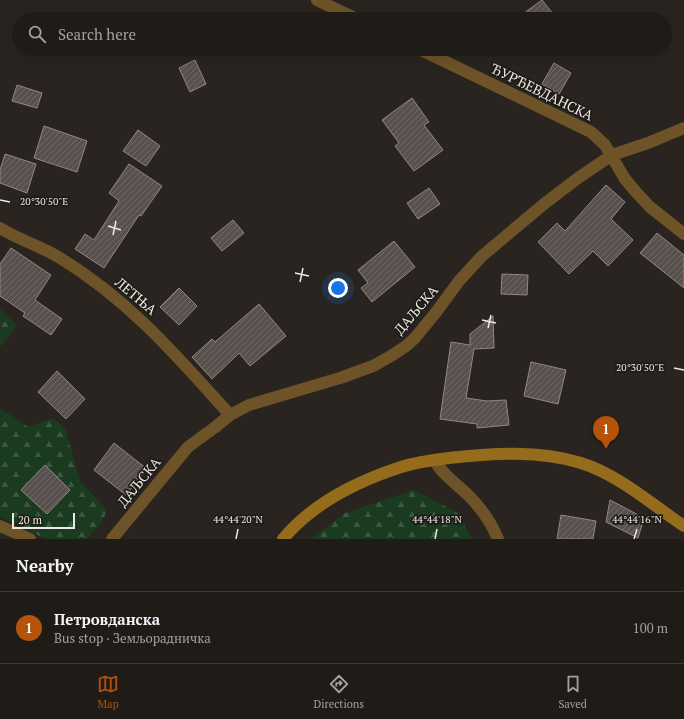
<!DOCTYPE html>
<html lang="en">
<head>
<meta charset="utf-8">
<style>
	body { margin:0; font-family:"PT Serif",serif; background:#2c2824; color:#f1f3f6 }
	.scale { position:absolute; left:12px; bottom:10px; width:63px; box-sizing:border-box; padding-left:4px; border:2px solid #ece9e5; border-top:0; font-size:11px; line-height:14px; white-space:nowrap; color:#ece9e5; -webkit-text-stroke:3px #1f1b16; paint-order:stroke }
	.you { position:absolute; left:338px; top:288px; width:14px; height:14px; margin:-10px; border:3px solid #fff; border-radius:50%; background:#1a73e8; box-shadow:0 0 0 6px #1a73e833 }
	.badge { display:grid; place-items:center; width:26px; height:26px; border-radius:50%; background:#b45309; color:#fff; font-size:13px; font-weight:700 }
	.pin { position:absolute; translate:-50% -33px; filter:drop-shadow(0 1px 2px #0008) }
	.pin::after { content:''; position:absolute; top:21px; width:14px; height:12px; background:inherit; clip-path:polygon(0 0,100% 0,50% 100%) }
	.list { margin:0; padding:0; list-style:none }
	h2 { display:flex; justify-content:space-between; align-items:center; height:52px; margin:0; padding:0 16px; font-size:17px }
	h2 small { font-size:13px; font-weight:400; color:#a1a1a1 }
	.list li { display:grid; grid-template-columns:26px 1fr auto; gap:12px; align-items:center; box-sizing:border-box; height:72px; padding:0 16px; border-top:1px solid #3c3936 }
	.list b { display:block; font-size:15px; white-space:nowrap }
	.list p { margin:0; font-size:13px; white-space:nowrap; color:#a1a1a1 }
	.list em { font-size:13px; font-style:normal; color:#a1a1a1 }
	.icon { flex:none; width:22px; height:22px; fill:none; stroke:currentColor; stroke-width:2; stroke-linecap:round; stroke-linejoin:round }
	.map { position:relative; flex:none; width:684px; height:539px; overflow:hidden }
	.search { position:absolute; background:#1f1b17; box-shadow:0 4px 16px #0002; left:12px; right:12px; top:12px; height:44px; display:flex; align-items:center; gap:10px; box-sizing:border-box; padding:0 14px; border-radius:22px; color:#a1a1a1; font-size:15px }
	.sheet { height:124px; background:#1f1b17 }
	nav { display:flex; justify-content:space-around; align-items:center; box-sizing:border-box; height:56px; border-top:1px solid #3c3936; background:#1f1b17; font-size:11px; color:#a1a1a1 }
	nav a { display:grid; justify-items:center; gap:2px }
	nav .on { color:#b45309 }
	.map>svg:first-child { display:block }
	.forest { fill:url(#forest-firs) }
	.building { fill:url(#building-hatch); stroke:#918885 }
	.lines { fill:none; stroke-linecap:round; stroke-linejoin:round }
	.street { stroke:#6d5327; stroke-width:12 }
	.secondary { stroke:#956b1c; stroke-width:12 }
	.ticks { fill:none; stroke:#ece9e5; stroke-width:1.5 }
	.labels { text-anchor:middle; stroke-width:3.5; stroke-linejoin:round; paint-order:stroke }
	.street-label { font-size:14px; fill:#ece9e5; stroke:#1f1b16 }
	.ticks-label { font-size:10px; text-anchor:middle; fill:#ece9e5; stroke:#1f1b16; stroke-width:3.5; stroke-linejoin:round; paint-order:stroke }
</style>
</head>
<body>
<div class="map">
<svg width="684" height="539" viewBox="0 0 684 539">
	<defs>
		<pattern id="forest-firs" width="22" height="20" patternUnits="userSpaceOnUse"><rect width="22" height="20" fill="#1a3b1f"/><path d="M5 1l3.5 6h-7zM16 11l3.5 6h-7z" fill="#3b573f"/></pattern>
		<pattern id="building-hatch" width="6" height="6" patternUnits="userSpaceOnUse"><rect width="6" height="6" fill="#58504d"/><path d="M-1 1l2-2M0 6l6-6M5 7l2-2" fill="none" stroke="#706966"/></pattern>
	</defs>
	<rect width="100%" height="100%" fill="#29241f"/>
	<!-- forest -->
	<path class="forest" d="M0 309 17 325 0 347Z
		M0 408 28 427 52 418 65 428 80 481 107 510 102 522 87 539H46L0 517Z
		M414 490 458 513 472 539H314L312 538 345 513Z"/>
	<!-- building -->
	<path class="building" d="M542 0 557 19H516Z
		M195 60 206 84 190 92 179 68Z
		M554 63 571 73 559 94 542 84Z
		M17 85 42 93 37 108 12 101Z
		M412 98 429 122 424 125 443 150 414 171 395 146 399 143 382 120Z
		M44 126 87 141 77 172 34 158Z
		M138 130 160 146 146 166 123 151Z
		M5 154 36 164 27 193 0 183V170Z
		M129 164 162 186 141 216 139 215 104 268 75 249 85 234 94 240 119 201 109 193Z
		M606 185 625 202 611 219 633 240 608 266 593 251 569 274 538 242 557 223 565 231Z
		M429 188 440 204 418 219 407 203Z
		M233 220 244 233 222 251 211 238Z
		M657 233 684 255V288L640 253Z
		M394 241 415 267 372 302 361 288 368 283 358 270Z
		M11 248 51 275 35 300 62 319 51 335 23 316 25 313 0 296V264Z
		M502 274 528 275 527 295 501 294Z
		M179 288 197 306 179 325 160 307Z
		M259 304 286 336 250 366 239 353 212 379 192 357 212 339 215 342Z
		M493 316 494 348 474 349 466 398 487 401 506 400 509 425 477 428V424L440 419 451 342 470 345V334Z
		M531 362 566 370 558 404 524 396Z
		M57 371 85 399 66 419 38 392Z
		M114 443 147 469 126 495 94 470Z
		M45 465 70 490 47 514 21 490Z
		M610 500 644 518 638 538 606 522Z
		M561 515 596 521 593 539H557Z"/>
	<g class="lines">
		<!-- street -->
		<path class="street" d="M317 0 357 19
			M419 49 591 132 605 145 625 179 636 192 650 207 684 234
			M0 228C19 240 41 246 60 258 129 300 177 356 230 415
			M435 460C440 473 458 485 469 496 482 509 491 522 498 539
			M0 526 30 539
			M112 539 188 447 214 428 230 415 249 405 340 378 373 366 391 356 406 346 415 338 437 311 459 281 482 256 544 204 578 178 612 155 648 143 684 128"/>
		<!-- secondary -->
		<path class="secondary" d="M283 539C312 504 358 481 401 467 416 462 433 460 449 458 492 453 539 450 581 463 619 475 651 504 684 526"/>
	</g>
	<!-- ticks -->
	<path class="ticks" d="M0 200 10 202M108 226 121 230M113 235 116 221M295 273 309 276M300 282 303 268M482 320 496 323M488 328 491 315M674 368 684 370M236 539 238 529M435 539 437 529M634 539 637 529"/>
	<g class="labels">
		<!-- street labels -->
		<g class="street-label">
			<text transform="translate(542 92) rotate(26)" y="5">ЂУРЂЕВДАНСКА</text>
			<text transform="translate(136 296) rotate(40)" y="5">ЛЕТЊА</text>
			<text transform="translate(416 310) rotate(-50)" y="5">ДАЉСКА</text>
			<text transform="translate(139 482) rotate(-51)" y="5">ДАЉСКА</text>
		</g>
	</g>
	<g class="ticks-label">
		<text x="44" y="205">20°30'50"E</text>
		<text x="640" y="371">20°30'50"E</text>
		<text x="238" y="523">44°44'20"N</text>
		<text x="437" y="523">44°44'18"N</text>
		<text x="637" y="523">44°44'16"N</text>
	</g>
</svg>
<div class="scale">20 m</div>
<div class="you"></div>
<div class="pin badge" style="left:606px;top:449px">1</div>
<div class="search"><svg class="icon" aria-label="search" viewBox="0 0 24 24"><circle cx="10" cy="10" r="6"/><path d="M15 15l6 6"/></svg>Search here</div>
</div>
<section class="sheet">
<h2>Nearby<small></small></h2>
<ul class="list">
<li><span class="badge">1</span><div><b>Петровданска</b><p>Bus stop · Земљорадничка</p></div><em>100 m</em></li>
</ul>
</section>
<nav>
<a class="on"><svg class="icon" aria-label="map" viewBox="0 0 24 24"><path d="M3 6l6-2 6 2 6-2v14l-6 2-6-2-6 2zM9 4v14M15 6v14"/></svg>Map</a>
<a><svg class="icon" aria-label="directions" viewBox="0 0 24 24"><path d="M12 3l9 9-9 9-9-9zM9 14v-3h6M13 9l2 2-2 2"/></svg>Directions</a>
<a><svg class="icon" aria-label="saved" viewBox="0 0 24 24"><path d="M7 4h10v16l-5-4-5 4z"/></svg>Saved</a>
</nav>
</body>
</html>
